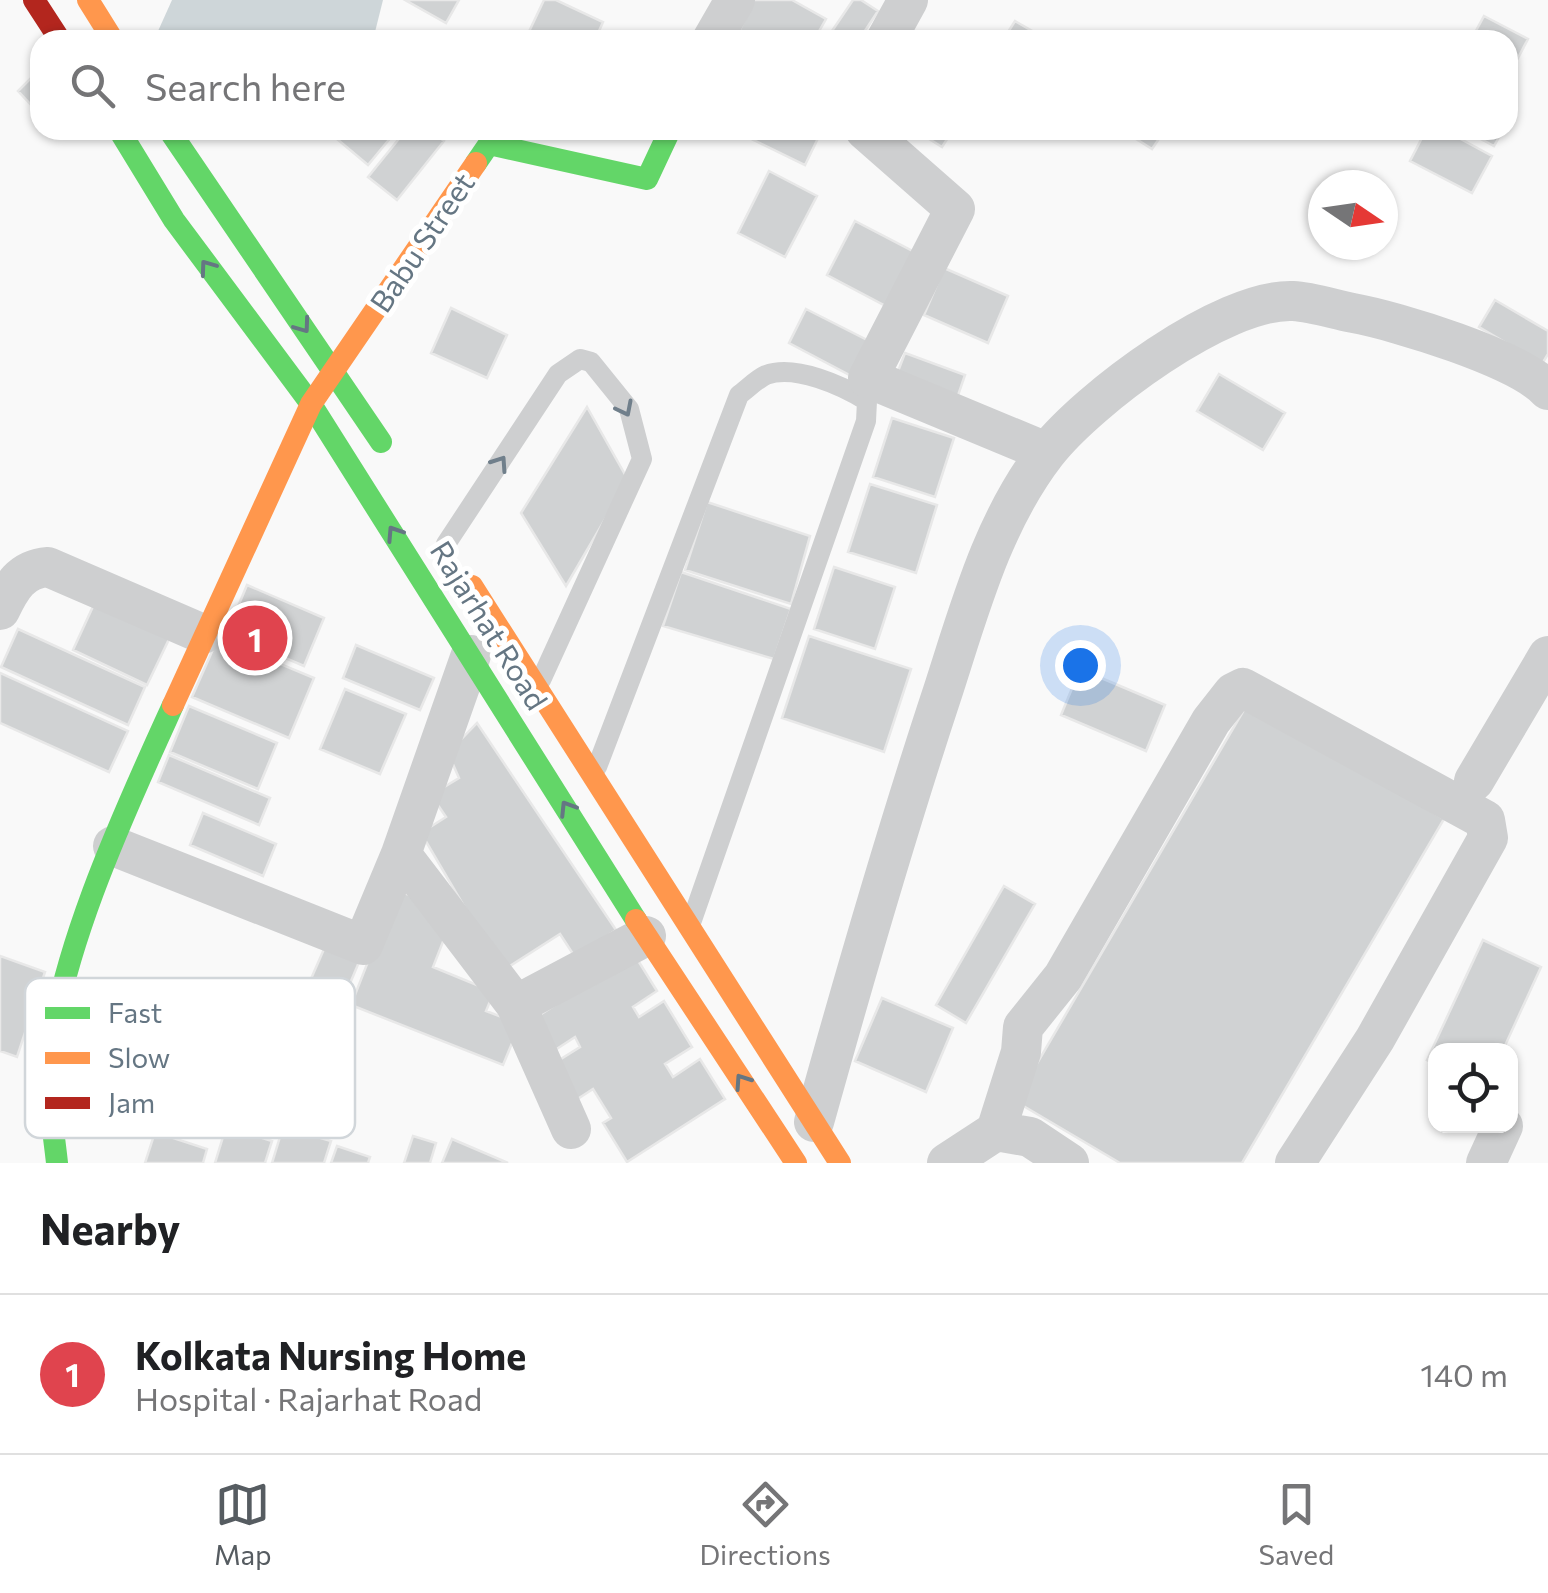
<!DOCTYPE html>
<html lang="en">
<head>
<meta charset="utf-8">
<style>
	body { margin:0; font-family:Commissioner,sans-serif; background:#f6f6f6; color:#202124 }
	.controls { position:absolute; right:30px; bottom:30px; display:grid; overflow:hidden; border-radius:20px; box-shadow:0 2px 8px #0004 }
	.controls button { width:90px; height:90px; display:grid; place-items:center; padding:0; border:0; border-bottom:2px solid #e0e0e0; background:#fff; color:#202124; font:50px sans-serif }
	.compass { position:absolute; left:1308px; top:170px; width:90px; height:90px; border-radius:50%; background:#fff; box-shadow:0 2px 8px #0004; rotate:103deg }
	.you { position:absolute; left:1080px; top:665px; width:35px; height:35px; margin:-25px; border:8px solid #fff; border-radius:50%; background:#1a73e8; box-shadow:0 0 0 15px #1a73e833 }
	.badge { display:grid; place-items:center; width:65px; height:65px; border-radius:50%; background:#565c61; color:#fff; font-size:32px; font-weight:700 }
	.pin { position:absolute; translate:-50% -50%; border:5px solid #fff; box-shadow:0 2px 10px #0006 }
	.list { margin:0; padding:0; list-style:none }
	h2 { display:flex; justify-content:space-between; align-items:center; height:130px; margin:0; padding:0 40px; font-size:42px }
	h2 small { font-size:32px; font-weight:400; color:#757577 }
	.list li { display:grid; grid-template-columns:65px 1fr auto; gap:30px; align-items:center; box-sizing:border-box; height:160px; padding:0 40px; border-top:2px solid #e0e0e0 }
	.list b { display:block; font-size:38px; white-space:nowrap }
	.list p { margin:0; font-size:32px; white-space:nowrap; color:#757577 }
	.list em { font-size:32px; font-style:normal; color:#757577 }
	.icon { flex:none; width:55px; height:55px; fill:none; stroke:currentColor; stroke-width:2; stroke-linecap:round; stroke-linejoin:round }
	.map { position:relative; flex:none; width:1548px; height:1163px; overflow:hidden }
	.search { position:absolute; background:#fff; box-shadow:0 2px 8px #0004; left:30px; right:30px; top:30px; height:110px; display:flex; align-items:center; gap:25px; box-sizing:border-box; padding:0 35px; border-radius:30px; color:#757577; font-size:38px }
	.sheet { height:290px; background:#fff }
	nav { display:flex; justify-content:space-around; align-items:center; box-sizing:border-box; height:140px; border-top:2px solid #e0e0e0; background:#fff; font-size:28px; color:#757577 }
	nav a { display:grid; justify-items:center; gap:5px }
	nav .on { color:#565c61 }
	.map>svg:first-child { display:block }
	.water { fill:#ced6d9 }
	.building { fill:#d0d2d3; stroke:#e8e8e8; stroke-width:2.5 }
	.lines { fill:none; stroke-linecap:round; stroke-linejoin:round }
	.lane { stroke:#cecfd0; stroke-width:20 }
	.street { stroke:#cecfd0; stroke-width:40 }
	.fast { stroke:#63d668; stroke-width:22 }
	.slow { stroke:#ff974d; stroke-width:22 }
	.jam { stroke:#b3261e; stroke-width:22 }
	.oneway { stroke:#657683 }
	.oneway2 { stroke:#707f8b }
	.labels { text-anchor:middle; stroke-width:10; stroke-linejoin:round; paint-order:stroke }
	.street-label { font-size:30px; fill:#657683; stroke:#fff }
	.key { fill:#fff; stroke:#d1d6da; stroke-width:2.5 }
	.key-label { font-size:28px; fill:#657683 }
</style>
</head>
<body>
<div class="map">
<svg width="1548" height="1163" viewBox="0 0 1548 1163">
	<rect width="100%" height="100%" fill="#f9f9f9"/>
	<!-- water -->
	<path class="water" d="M172 0H383L373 40H154Z"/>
	<!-- building -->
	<path class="building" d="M405 0H459L446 23Z
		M544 0H556L603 22 595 40H525Z
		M754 0H792L826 19 814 40H735Z
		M853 0H861L878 11 859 40H845L832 31Z
		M1484 16 1528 39 1508 77V40H1471Z
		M1015 21 1039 35 1036 40H1003Z
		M40 69V102L34 108 18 91Z
		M344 130H397L368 165 337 139Z
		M406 130H431L444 141 397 200 368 177Z
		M733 130H822L805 165Z
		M915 130H953L942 147Z
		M1133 130H1165L1152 149 1130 135Z
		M1426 130H1444L1492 156 1472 193 1410 161Z
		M1464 130H1503L1494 146Z
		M769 171 817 196 785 257 738 233Z
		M855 221 928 259 899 313 827 275Z
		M944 268 1008 296 988 343 924 315Z
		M1495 300 1548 331V354L1542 364 1479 327Z
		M451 308 507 335 487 378 431 353Z
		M806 309 877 345 859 380 789 343Z
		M905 353 965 375 953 410 892 387Z
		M1219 374 1285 413 1263 450 1197 411Z
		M587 407 628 480 566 586 521 513Z
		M892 418 954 438 935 497 873 477Z
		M870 484 937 505 916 573 848 552Z
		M707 502 810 536 791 604 685 570Z
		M834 567 895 587 875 649 814 629Z
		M681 572 791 609 774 659 663 626Z
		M247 585 324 618 304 666 227 633Z
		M96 600 171 635 147 685 73 650Z
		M18 629 145 687 128 725 1 667Z
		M809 636 911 669 884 752 782 718Z
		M218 638 314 678 289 738 192 697Z
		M356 645 434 678 420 710 343 678Z
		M1080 669 1165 705 1146 751 1061 715Z
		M0 673 128 731 109 772 0 723Z
		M345 689 406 714 380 774 320 749Z
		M1248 703 1444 819 1242 1163H1120L1015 1101Z
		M189 706 277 743 258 789 170 752Z
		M477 723 616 930 575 957 560 934 502 971 421 833 446 817 431 795 459 778 448 753Z
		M169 755 270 798 259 825 158 782Z
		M203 813 276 844 263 876 190 845Z
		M1004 886 1035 904 966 1023 936 1005Z
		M396 890 431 903 448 929 433 967 494 992 486 1011 520 1024 503 1065 351 1005Z
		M328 940 362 955 335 1019 300 1004Z
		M1483 940 1541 967 1503 1050H1436V1064L1427 1060Z
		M634 954 657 991 633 1007 639 1017 664 1001 692 1047 665 1064 673 1077 700 1059 725 1099 627 1162 603 1123 611 1118 593 1089 576 1100 553 1064 580 1047 575 1037 552 1052 532 1020Z
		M0 956 45 972 17 1057 0 1051Z
		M882 998 953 1028 926 1092 855 1061Z
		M226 1127 272 1141 265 1163H215Z
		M283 1127 331 1141 324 1163H272Z
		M155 1132 207 1149 203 1163H145Z
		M413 1136 436 1143 430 1163H404Z
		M452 1139 508 1163H442Z
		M337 1146 370 1157 368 1163H331Z"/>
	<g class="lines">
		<!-- lane -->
		<path class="lane" d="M446 544 558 374 580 359 591 362 629 409 642 459 541 680
			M597 767 739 395C747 389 757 379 766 375 795 364 843 386 867 401L866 421 692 920"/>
		<!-- street -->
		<path class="street" d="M712 40 735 0
			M886 40 908 0
			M865 130 955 209 868 378 1046 452
			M0 610C11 587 21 569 48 567L203 634
			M1474 781 1548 656
			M113 846 363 945 401 854 471 655
			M401 854 516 1005 646 936
			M516 1005 571 1129
			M814 1122C854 978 895 836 942 694 969 611 992 523 1046 453 1088 399 1223 298 1293 301 1312 302 1333 309 1353 313 1397 321 1518 358 1548 390
			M996 1131 1030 1137 1069 1163
			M947 1163 996 1131 1021 1052 1023 1027 1063 977 1211 721 1233 693 1243 688 1485 820 1488 838 1375 1039 1295 1163
			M1486 1163 1503 1126"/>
		<!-- fast -->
		<path class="fast" d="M119 130 174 220 311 404 636 920
			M169 130 381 442
			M476 163 489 144 647 179 670 130
			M57 1163C54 1134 48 1101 49 1072 54 962 127 806 173 705"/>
		<!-- slow -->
		<path class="slow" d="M88 0 113 40
			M472 586 840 1163
			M173 705 311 404 476 163
			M636 920 796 1163"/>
		<!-- jam -->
		<path class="jam" d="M34 0 60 40"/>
	</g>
	<!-- one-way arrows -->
	<defs><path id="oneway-chevron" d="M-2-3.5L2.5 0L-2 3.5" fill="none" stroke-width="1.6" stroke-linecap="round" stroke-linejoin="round" transform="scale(2.5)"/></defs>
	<g class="oneway">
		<use href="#oneway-chevron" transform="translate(207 267) rotate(-126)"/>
		<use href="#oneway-chevron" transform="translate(303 326) rotate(54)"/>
		<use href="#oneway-chevron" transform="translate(394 533) rotate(-123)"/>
		<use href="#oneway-chevron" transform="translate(567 808) rotate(-122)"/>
		<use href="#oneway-chevron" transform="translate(742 1081) rotate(-124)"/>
	</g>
	<g class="oneway2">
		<use href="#oneway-chevron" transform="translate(625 409) rotate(63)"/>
		<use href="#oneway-chevron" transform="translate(500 463) rotate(-56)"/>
	</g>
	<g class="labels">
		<!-- street labels -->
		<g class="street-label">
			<text transform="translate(423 243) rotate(-56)" y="10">Babu Street</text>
			<text transform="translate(488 626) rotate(58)" y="10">Rajarhat Road</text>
		</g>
	</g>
	<!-- legend -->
	<rect x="25" y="978" width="330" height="160" rx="15" class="key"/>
	<rect x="45" y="1007" width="45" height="12" fill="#63d668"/>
	<rect x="45" y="1052" width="45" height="12" fill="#ff974d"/>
	<rect x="45" y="1097" width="45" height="12" fill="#b3261e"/>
	<g class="key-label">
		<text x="108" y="1023">Fast</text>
		<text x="108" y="1068">Slow</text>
		<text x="108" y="1113">Jam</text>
	</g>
</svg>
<div class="controls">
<button><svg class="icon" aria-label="locate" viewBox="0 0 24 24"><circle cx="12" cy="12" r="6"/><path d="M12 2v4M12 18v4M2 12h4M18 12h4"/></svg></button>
</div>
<svg class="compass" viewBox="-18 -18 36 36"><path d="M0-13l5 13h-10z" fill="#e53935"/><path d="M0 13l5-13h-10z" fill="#757577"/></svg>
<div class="you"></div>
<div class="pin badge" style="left:255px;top:638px;background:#e0444e">1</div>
<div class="search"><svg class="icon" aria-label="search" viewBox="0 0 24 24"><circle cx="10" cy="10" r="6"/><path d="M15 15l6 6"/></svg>Search here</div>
</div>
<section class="sheet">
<h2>Nearby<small></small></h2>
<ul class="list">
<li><span class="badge" style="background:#e0444e">1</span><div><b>Kolkata Nursing Home</b><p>Hospital · Rajarhat Road</p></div><em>140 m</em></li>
</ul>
</section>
<nav>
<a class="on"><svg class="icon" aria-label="map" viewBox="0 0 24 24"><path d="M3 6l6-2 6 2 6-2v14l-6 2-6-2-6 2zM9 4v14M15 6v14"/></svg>Map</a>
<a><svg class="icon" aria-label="directions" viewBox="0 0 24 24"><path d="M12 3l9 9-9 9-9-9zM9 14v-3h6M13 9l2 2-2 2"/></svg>Directions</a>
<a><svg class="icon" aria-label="saved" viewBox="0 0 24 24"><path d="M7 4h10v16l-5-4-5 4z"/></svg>Saved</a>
</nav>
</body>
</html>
